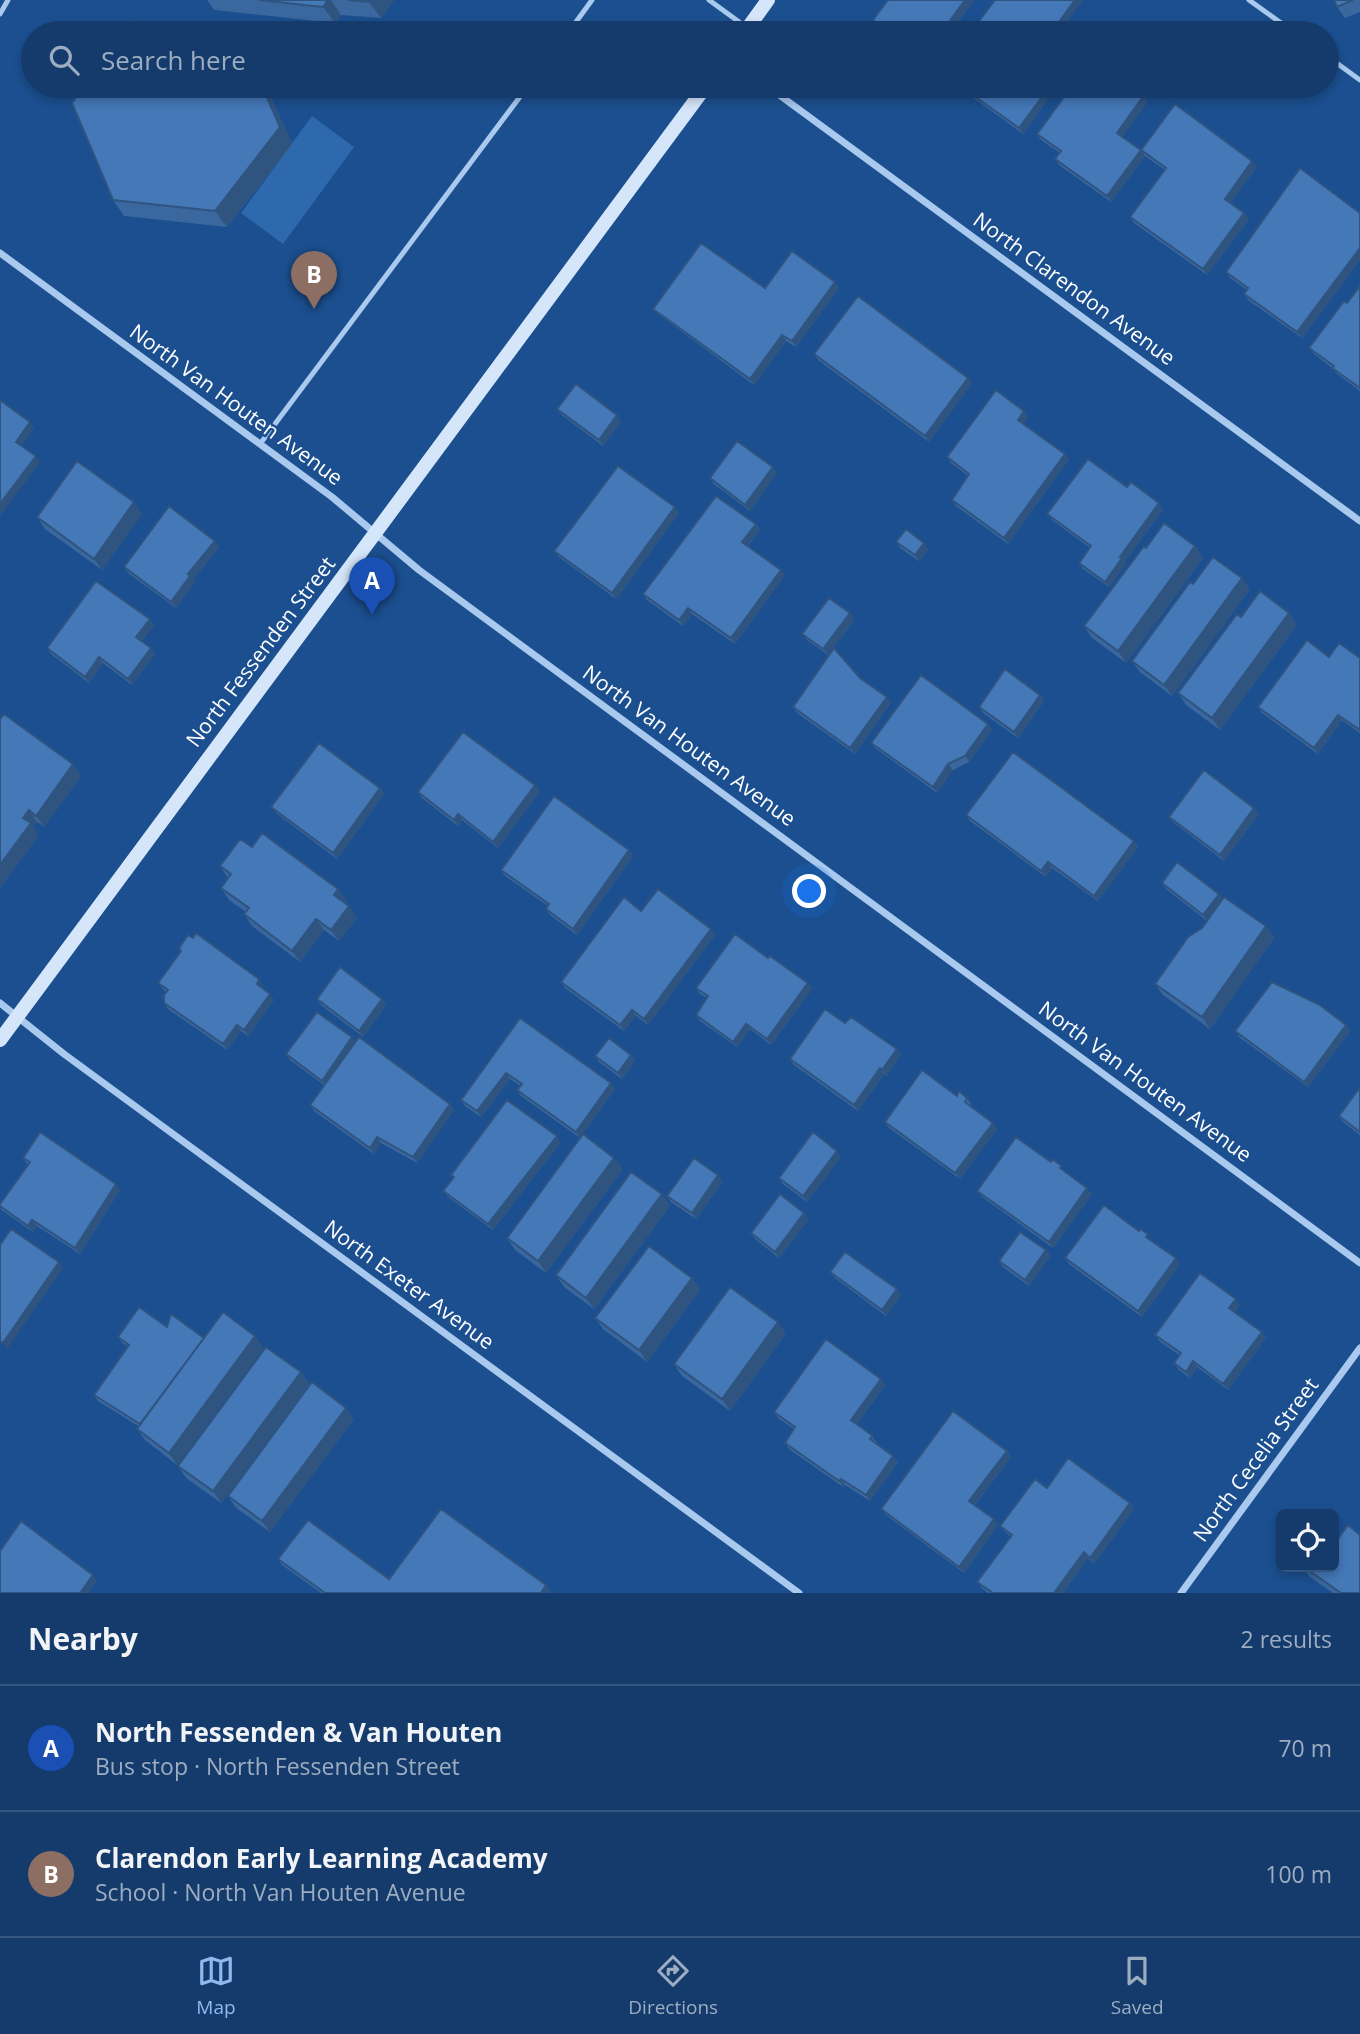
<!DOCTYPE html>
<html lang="en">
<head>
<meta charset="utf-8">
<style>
	body { margin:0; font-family:"Open Sans",sans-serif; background:#1d4271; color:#f1f3f6 }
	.controls { position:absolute; right:21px; bottom:21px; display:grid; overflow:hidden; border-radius:10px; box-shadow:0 4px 10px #0003 }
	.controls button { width:63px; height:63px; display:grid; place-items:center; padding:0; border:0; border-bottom:2px solid #33557e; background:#143b6b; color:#f1f3f6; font:35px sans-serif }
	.you { position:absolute; left:810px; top:892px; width:24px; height:24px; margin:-18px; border:5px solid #fff; border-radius:50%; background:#1a73e8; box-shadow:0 0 0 10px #1a73e833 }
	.badge { display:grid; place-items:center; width:46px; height:46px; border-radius:50%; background:#90b9f0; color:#fff; font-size:23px; font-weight:700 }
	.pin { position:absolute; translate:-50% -58px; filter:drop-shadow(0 2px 4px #0008) }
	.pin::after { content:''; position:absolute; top:37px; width:24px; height:21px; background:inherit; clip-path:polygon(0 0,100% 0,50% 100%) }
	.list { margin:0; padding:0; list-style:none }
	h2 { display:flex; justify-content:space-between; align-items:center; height:91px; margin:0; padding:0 28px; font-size:30px }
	h2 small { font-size:23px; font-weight:400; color:#9dadc1 }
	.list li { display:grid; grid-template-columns:46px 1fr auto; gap:21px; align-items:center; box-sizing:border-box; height:126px; padding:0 28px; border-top:2px solid #33557e }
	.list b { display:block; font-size:26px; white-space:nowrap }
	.list p { margin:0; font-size:23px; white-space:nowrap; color:#9dadc1 }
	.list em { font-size:23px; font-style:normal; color:#9dadc1 }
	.icon { flex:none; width:38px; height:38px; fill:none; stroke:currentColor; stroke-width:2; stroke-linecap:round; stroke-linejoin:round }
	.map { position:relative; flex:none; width:1360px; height:1593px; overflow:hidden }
	.search { position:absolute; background:#143b6b; box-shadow:0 4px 10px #0003; left:21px; right:21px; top:21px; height:77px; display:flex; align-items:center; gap:18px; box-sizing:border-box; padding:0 24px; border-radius:38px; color:#9dadc1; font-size:26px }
	.sheet { height:343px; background:#143b6b }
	nav { display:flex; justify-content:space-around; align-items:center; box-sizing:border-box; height:98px; border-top:2px solid #33557e; background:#143b6b; font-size:19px; color:#9dadc1 }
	nav a { display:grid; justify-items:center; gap:4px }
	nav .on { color:#90b9f0 }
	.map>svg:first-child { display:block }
	.green { fill:#2e69ad }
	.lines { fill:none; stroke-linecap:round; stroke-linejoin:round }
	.lane { stroke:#a9c9ee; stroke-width:5 }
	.street { stroke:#a9c9ee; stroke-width:7 }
	.secondary { stroke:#d6e6fa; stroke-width:14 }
	.wall { fill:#3a679d }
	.shaded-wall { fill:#305480 }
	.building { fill:#4478b7; stroke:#305480; stroke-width:2 }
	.labels { text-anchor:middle; stroke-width:5; stroke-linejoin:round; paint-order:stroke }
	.street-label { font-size:21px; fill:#fff; stroke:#1b4f8f }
</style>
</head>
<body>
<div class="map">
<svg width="1360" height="1593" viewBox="0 0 1360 1593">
	<rect width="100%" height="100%" fill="#1b4f8f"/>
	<!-- green -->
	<path class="green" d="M312 116 354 147 283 244 241 213Z"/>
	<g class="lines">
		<!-- lane -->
		<path class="lane" d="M709 0 746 27
			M1249 0 1295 33
			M0 14 8 0
			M568 33 592 0
			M1327 56 1360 80
			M260 444 528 86"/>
		<!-- street -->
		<path class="street" d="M767 86 1360 521
			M0 253 332 497 419 570 1360 1263
			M0 1003 64 1054 799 1593
			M1181 1593 1360 1348"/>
		<!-- secondary -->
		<path class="secondary" d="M744 33 768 0
			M0 1040 706 86"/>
	</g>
	<!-- wall -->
	<path class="wall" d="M207 0H394L381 18 341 15 335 23 214 10Z
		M888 0H974L950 33H887L877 26 873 20Z
		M1334 0H1360V12L1345 18 1337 7Z
		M84 86H266L292 144 227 227 124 216 113 200Z
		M975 86H1057V87L1023 134 975 99 970 93Z
		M1148 101 1122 137 1141 150 1257 167 1230 203 1244 213 1249 219 1207 275 1134 223 1130 217 1165 170 1145 156 1111 202 1059 165 1055 159 1060 153 1041 140 1037 134Z
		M1360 213V260L1302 338 1248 300 1244 294 1247 290 1230 278 1226 272Z
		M1360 286V391L1337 374 1332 368 1314 354 1309 348 1347 303Z
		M765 288H839L796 347 786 341 754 385 658 314 653 309Z
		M814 354 968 378 972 383 929 442 818 360Z
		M557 409 621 421 603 446 562 415Z
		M1028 417 1023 424 1065 454 1069 459 1008 544 956 506 952 500 968 476 951 463 947 457Z
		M777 473 750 511 714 484 710 478Z
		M1127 487 1163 509 1125 562 1126 564 1109 587 1083 569 1079 563 1090 548 1052 520 1047 514Z
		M679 513 616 599 559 557 554 551Z
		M142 514 102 570 45 529 37 517Z
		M756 524 760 530 748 546 785 575 735 644 692 614 683 626 647 600 643 594Z
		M896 542 928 549 919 561 900 548Z
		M1195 546 1203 558 1126 663 1092 638 1084 626 1146 548Z
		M219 547 193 580 195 582 176 608 128 573 124 567Z
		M1193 584 1250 589 1172 696 1140 672 1132 661Z
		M850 613 855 619 828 655 807 640 802 634Z
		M1289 613 1297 625 1220 730 1186 705 1178 693 1241 617Z
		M154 625 142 641 151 648 155 654 132 685 103 663 89 683 51 654 47 648Z
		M1329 657 1360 658V733L1342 720 1318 754 1262 713 1258 707Z
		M1040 695 1044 701 1018 738 983 713 979 707Z
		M891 703 855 754 797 713 793 707Z
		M0 719 73 764 81 776 44 827 37 822 33 827 39 835 0 888Z
		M992 730 969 762 953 770 937 793 875 748 871 743Z
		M535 785 540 791 498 848 462 820 458 826 422 798 418 792Z
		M380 788 384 794 337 859 276 813 271 807Z
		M1259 814 1224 861 1173 822 1169 817Z
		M966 815 1134 841 1138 847 1098 901 1052 868 1046 877 970 821Z
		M252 847 338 889 346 901 344 903 357 918 339 941 324 930 300 962 252 926 244 914 246 912 229 900 221 888 228 878 220 866Z
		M629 850 633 856 577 935 550 915 546 909 548 906 505 876 501 870Z
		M1162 883 1223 900 1266 926 1274 938 1210 1029 1163 995 1155 984 1207 921 1166 889Z
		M641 911 715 935 648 1025 636 1016 624 1031 565 988 561 982Z
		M768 958 808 983 812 989 771 1045 750 1029 737 1047 700 1021 696 1015 707 998 700 994 696 988Z
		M158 983 263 985 262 988 274 1000 248 1036 241 1031 227 1050 168 1009 164 1003 166 992 163 989Z
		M317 999H382L386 1005 363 1037 321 1005Z
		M520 1018 611 1083 615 1089 580 1138 521 1096 517 1090 520 1086 510 1079 481 1117 465 1106 461 1100Z
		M845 1023 901 1054 887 1076 884 1074 858 1111 794 1065 790 1059Z
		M1235 1031H1350L1308 1087 1239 1037Z
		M355 1042 450 1104 454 1110 417 1163 381 1143 374 1154 314 1111 310 1105 324 1085 290 1060 286 1054Z
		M631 1055 635 1061 622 1079 599 1062 595 1056Z
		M1360 1087V1135L1343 1122 1339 1116Z
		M957 1096 967 1098 971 1104 970 1106 993 1123 997 1129 960 1179 889 1128 885 1122Z
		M561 1142 493 1230 448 1197 443 1191 453 1178 451 1175Z
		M841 1157 807 1202 783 1184 779 1178Z
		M23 1158 120 1190 80 1254 37 1226 33 1232 3 1211 0 1208V1204L28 1165Z
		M1051 1162 1066 1172 1092 1194 1053 1248 982 1197 977 1191Z
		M623 1169 546 1273 515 1250 507 1238Z
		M723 1181 696 1219 671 1202 667 1196Z
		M662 1194 670 1206 594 1309 564 1287 556 1275Z
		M804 1213 809 1219 779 1258 755 1239 751 1233Z
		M1152 1240 1151 1241 1180 1264 1142 1317 1069 1264 1065 1258Z
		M1046 1250 1050 1256 1029 1286 1003 1267 999 1261Z
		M830 1272 901 1295 886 1316 835 1278Z
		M692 1278 700 1290 647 1362 603 1329 595 1318Z
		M1240 1305 1235 1312 1266 1338 1228 1390 1197 1367 1190 1378 1178 1369 1174 1363 1179 1355 1159 1341 1155 1335Z
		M167 1327 204 1338 255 1336 263 1348 177 1465 145 1440 137 1429 138 1426 98 1401 94 1395 128 1346 122 1343 118 1337Z
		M786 1333 730 1411 682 1376 674 1364Z
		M301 1372 309 1384 221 1503 186 1478 178 1466Z
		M885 1385 857 1424 877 1442 876 1443 893 1456 898 1462 870 1501 845 1485 843 1487 789 1449 785 1443 794 1429 778 1418 774 1412Z
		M354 1419 270 1532 236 1508 228 1496Z
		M1007 1451 1011 1457 975 1505 998 1525 964 1573 886 1515 881 1509Z
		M1047 1488 1130 1503 1134 1509 1094 1564 1088 1558 1063 1593H988L982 1588 977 1582 1011 1537 1005 1532 1000 1526Z
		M278 1559 389 1579 550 1591 549 1593H321L282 1565Z
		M1303 1567H1334L1360 1593H1333L1310 1577Z"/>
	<!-- shaded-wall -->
	<path class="shaded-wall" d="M328 0H331L341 15 335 23 323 7Z
		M371 0H394L381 18 369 2Z
		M965 0H974L950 33H941Z
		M1075 0H1083L1059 33H1051Z
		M262 86H266L292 144 227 227 215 211Z
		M1050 86H1057V87L1023 134 1019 128Z
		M1144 95 1148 101 1121 139 1117 133Z
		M1141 150 1145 156 1111 202 1107 196Z
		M1252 161 1257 167 1229 205 1225 199Z
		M1244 213 1249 219 1207 275 1203 269Z
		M1360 248V260L1302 338 1297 332Z
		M835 282 839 288 796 347 792 341Z
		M782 335 786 341 754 385 750 379Z
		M968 378 972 383 929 442 925 436Z
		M1024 411 1028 417 1022 426 1018 420Z
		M617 415 621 421 603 446 599 440Z
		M30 422 34 428 20 448 16 442Z
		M1065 454 1069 459 1008 544 1004 538Z
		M36 456 40 462 0 516V504Z
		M773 467 777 473 750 511 745 505Z
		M134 502 142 514 102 570 94 559Z
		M1159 503 1163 509 1125 562 1126 564 1109 587 1105 582 1120 557Z
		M675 507 679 513 616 599 612 593Z
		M756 524 760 530 746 548 742 542Z
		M215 541 219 547 193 580 195 582 176 608 171 602 188 574Z
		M924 543 928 549 919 561 915 555Z
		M1195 546 1203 558 1126 663 1118 651Z
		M781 570 785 575 735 644 731 638Z
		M1242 578 1250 589 1172 696 1164 685Z
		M688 608 692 614 683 626 679 620Z
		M850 613 855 619 828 655 823 649Z
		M1289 613 1297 625 1220 730 1212 718Z
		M150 619 154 625 141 643 136 637Z
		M151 648 155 654 132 685 128 679Z
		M99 657 103 663 89 683 85 677Z
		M1040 695 1044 701 1018 738 1014 732Z
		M887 697 891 703 855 754 850 748Z
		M1338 715 1342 720 1318 754 1314 748Z
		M988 724 992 730 969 762 965 756Z
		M73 764 81 776 44 827 36 816Z
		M948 764 953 770 937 793 933 787Z
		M535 785 540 791 498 848 493 842Z
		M380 788 384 794 337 859 333 853Z
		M1254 808 1259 814 1224 861 1220 855Z
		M29 810 37 822 33 827 39 835 0 888V865L23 818Z
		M458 814 462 820 458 826 454 820Z
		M1134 841 1138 847 1098 901 1094 896Z
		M629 850 633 856 577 935 573 929Z
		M1048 862 1052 868 1046 877 1041 871Z
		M338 889 346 901 342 907 334 895Z
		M1219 894 1223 900 1207 921 1203 915Z
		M349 906 357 918 339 941 331 930Z
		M316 919 324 930 300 962 292 951Z
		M1266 926 1274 938 1210 1029 1202 1017Z
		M711 929 715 935 648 1025 644 1019Z
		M259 979 263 985 261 990 257 984Z
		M808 983 812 989 771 1045 767 1039Z
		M270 994 274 1000 248 1036 244 1030Z
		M382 999 386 1005 363 1037 359 1031Z
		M632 1010 636 1016 624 1031 620 1025Z
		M746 1024 750 1029 737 1047 733 1042Z
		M237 1025 241 1031 227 1050 223 1044Z
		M1346 1025 1350 1031 1308 1087 1304 1082Z
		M352 1037 356 1043 326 1086 322 1081Z
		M897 1049 901 1054 887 1076 882 1070Z
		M631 1055 635 1061 622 1079 618 1073Z
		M880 1068 884 1074 858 1111 854 1105Z
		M506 1073 510 1079 481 1117 477 1111Z
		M611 1083 615 1089 580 1138 576 1132Z
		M450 1104 454 1110 417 1163 413 1157Z
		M993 1123 997 1129 960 1179 955 1173Z
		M557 1136 561 1142 493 1230 488 1224Z
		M377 1137 381 1143 374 1154 370 1148Z
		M837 1151 841 1157 807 1202 803 1196Z
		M614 1158 623 1169 546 1273 538 1261Z
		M718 1175 723 1181 696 1219 692 1213Z
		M116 1184 120 1190 80 1254 75 1248Z
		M1087 1188 1092 1194 1053 1248 1049 1242Z
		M662 1194 670 1206 594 1309 586 1298Z
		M804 1213 809 1219 779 1258 775 1252Z
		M32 1220 37 1226 33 1232 28 1226Z
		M1046 1250 1050 1256 1029 1286 1025 1280Z
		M1176 1258 1180 1264 1142 1317 1138 1311Z
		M59 1262 63 1268 7 1349 3 1343Z
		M692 1278 700 1290 647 1362 639 1350Z
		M897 1289 901 1295 886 1316 882 1310Z
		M1236 1299 1240 1305 1233 1314 1229 1308Z
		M778 1322 786 1333 730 1411 722 1399Z
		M1262 1332 1266 1338 1228 1390 1223 1384Z
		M255 1336 263 1348 177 1465 169 1453Z
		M1193 1361 1197 1367 1190 1378 1186 1372Z
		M301 1372 309 1384 221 1503 213 1491Z
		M881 1379 885 1385 855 1426 851 1420Z
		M346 1408 354 1419 270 1532 262 1521Z
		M1007 1451 1011 1457 973 1507 969 1501Z
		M893 1456 898 1462 870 1501 866 1495Z
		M841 1479 845 1485 843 1487 839 1481Z
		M1130 1503 1134 1509 1094 1564 1090 1558Z
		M994 1519 998 1525 964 1573 959 1567Z
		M1084 1552 1088 1558 1063 1593H1054Z
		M93 1575 97 1581 88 1593H80Z
		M546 1585 550 1591 549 1593H541Z"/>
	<!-- building -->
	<path class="building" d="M259 0H328L323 7Z
		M348 0H371L369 2Z
		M888 0H965L941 33H891L873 20Z
		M995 0H1075L1051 33H970Z
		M1334 0H1353L1337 7Z
		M132 21 238 31 239 33H123Z
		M1204 22 1220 33H1196Z
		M84 86H262L280 127 215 211 113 200 72 103Z
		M975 86H1050L1019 128 970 93Z
		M1072 86H1131L1144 95 1117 133 1141 150 1175 104 1252 161 1225 199 1244 213 1203 269 1130 217 1166 168 1141 150 1107 196 1055 159 1061 151 1037 134Z
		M1300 168 1360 213V248L1297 332 1244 294 1248 288 1226 272Z
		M701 243 765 288 792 251 835 282 792 341 782 335 750 379 653 309Z
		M1360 286V388L1332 368 1334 366 1309 348 1344 301 1347 303Z
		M858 296 968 378 925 436 814 354Z
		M576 384 617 415 599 440 557 409Z
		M996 390 1024 411 1018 420 1065 454 1004 538 952 500 969 474 947 457Z
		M0 400 30 422 16 442 36 456 0 504Z
		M737 441 773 467 745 505 710 478Z
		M1088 459 1127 487 1131 482 1159 503 1120 557 1122 558 1105 582 1079 563 1091 546 1047 514Z
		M77 461 134 502 94 559 37 517Z
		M618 466 675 507 612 593 554 551Z
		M716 496 756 524 742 542 781 570 731 638 688 608 679 620 643 594Z
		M169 506 215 541 188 574 190 576 171 602 124 567Z
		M1164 523 1195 546 1118 651 1084 626 1144 546 1146 548Z
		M906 529 924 543 915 555 896 542Z
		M1213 557 1242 578 1164 685 1132 661 1190 582 1193 584Z
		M96 581 150 619 136 637 151 648 128 679 99 657 85 677 47 648Z
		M1260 591 1289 613 1212 718 1178 693 1237 614 1241 617Z
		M829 598 850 613 823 649 802 634Z
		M1307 640 1329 657 1339 643 1360 658V730L1338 715 1314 748 1258 707Z
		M834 648 860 678 887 697 850 748 793 707Z
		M1005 669 1040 695 1014 732 979 707Z
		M921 675 988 724 965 756 948 764 933 787 871 743Z
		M4 714 73 764 36 816 29 810 23 818 31 823 0 865V719Z
		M463 732 535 785 493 842 458 814 454 820 418 792Z
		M319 743 380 788 333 853 271 807Z
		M1013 752 1134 841 1094 896 1048 862 1041 871 966 815Z
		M1204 770 1254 808 1220 855 1169 817Z
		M554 796 629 850 573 929 546 909 549 904 501 870Z
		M262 833 338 889 334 895 349 906 331 930 316 919 292 951 244 914 249 908 221 888 231 874 220 866 240 839 252 847Z
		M1177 862 1219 894 1203 915 1162 883Z
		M658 889 711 929 644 1019 632 1010 620 1025 561 982 624 897 641 911Z
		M1224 897 1266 926 1202 1017 1155 984 1188 937 1202 928Z
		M196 933 259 979 257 984 270 994 244 1030 237 1025 223 1044 164 1003V995L168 990 158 983 181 951 179 948 188 935 193 938Z
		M735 934 768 958 770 956 808 983 767 1039 746 1024 733 1042 696 1015 708 996 696 988Z
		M340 967 382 999 359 1031 317 999Z
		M1272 982 1320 1005 1346 1025 1304 1082 1235 1031Z
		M825 1009 845 1023 851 1017 897 1049 882 1070 880 1068 854 1105 790 1059Z
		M317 1012 352 1037 322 1081 286 1054Z
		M520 1018 611 1083 576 1132 517 1090 522 1084 506 1073 477 1111 461 1100Z
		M359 1037 450 1104 413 1157 377 1137 370 1148 310 1105Z
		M609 1038 631 1055 618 1073 595 1056Z
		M922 1070 957 1096 959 1091 967 1098 965 1102 993 1123 955 1173 885 1122Z
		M1360 1087V1132L1339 1116Z
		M507 1100 557 1136 488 1224 443 1191 454 1177 451 1175Z
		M40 1132 116 1184 75 1248 32 1220 28 1226 0 1206V1204L30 1162 23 1158Z
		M813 1132 837 1151 803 1196 779 1178Z
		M583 1134 614 1158 538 1261 507 1238Z
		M1016 1137 1051 1162 1052 1159 1062 1166 1060 1168 1087 1188 1049 1242 977 1191Z
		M694 1158 718 1175 692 1213 667 1196Z
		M631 1172 662 1194 586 1298 556 1275Z
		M780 1194 804 1213 775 1252 751 1233Z
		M1104 1205 1139 1231 1140 1229 1148 1234 1146 1237 1176 1258 1138 1311 1065 1258Z
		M11 1229 59 1262 3 1343 0 1341V1245Z
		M1020 1232 1046 1250 1025 1280 999 1261Z
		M649 1246 692 1278 639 1350 595 1318Z
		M845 1252 897 1289 882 1310 830 1272Z
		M1200 1273 1236 1299 1229 1308 1262 1332 1223 1384 1193 1361 1186 1372 1174 1363 1181 1353 1155 1335Z
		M730 1287 778 1322 722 1399 674 1364Z
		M139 1307 167 1327 171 1314 204 1338 140 1424 94 1395 129 1345 118 1337Z
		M223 1312 255 1336 169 1453 137 1429Z
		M826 1339 881 1379 851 1420 873 1436 870 1439 893 1456 866 1495 841 1479 839 1481 785 1443 795 1427 774 1412Z
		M266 1347 301 1372 213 1491 178 1466Z
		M312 1382 346 1408 262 1521 228 1496Z
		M953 1411 1007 1451 969 1501 994 1519 959 1567 881 1509Z
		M1068 1458 1130 1503 1090 1558 1084 1552 1054 1593H993L977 1582 1012 1535 1000 1526 1035 1479 1047 1488Z
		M441 1509 546 1585 541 1593H325L278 1559 308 1520 389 1579Z
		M21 1521 93 1575 80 1593H0V1551Z
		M1348 1525 1360 1535V1593H1341L1304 1567H1334V1544Z"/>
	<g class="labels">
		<!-- street labels -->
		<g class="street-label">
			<text transform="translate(1074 289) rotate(36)" y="7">North Clarendon Avenue</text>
			<text transform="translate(236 405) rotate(36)" y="7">North Van Houten Avenue</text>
			<text transform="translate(261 652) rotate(-53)" y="7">North Fessenden Street</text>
			<text transform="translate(689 746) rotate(36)" y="7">North Van Houten Avenue</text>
			<text transform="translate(1145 1082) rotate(36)" y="7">North Van Houten Avenue</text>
			<text transform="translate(409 1285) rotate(36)" y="7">North Exeter Avenue</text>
			<text transform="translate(1256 1460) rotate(-54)" y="7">North Cecelia Street</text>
		</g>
	</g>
</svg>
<div class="controls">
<button><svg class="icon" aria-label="locate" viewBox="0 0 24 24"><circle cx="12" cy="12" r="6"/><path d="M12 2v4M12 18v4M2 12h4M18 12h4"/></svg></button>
</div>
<div class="you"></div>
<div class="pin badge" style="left:372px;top:615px;background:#1a4fb4">A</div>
<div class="pin badge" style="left:314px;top:309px;background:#8d6e63">B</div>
<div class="search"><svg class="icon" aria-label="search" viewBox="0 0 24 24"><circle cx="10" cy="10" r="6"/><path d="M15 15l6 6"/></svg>Search here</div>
</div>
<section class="sheet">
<h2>Nearby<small>2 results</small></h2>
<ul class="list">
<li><span class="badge" style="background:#1a4fb4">A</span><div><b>North Fessenden &amp; Van Houten</b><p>Bus stop · North Fessenden Street</p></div><em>70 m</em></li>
<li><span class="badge" style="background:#8d6e63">B</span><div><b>Clarendon Early Learning Academy</b><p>School · North Van Houten Avenue</p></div><em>100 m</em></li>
</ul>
</section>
<nav>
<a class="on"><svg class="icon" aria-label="map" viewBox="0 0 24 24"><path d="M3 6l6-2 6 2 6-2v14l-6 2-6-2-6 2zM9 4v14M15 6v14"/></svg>Map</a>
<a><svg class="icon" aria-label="directions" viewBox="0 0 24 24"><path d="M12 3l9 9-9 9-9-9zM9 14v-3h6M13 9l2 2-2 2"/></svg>Directions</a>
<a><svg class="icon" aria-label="saved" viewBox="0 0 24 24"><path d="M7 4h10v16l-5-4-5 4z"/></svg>Saved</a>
</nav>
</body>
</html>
